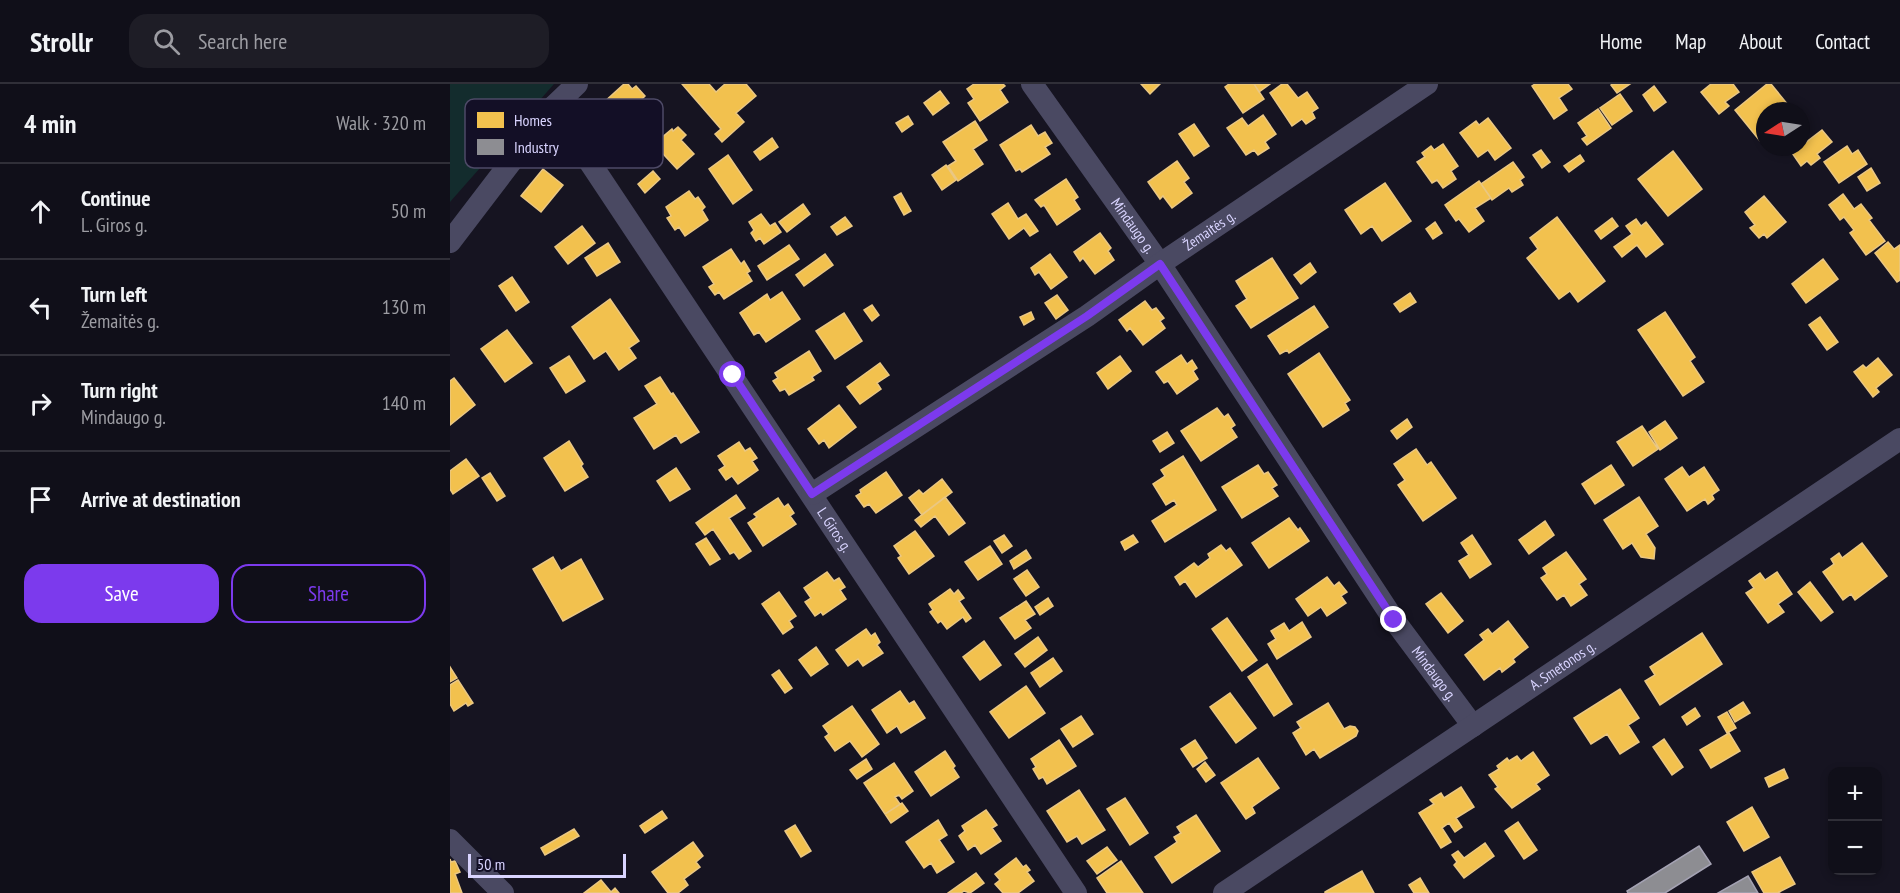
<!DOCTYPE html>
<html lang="en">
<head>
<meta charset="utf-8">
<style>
	body { margin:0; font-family:"PT Sans Narrow",sans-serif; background:#1e1d26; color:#f1f3f6 }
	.controls { position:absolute; right:18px; bottom:18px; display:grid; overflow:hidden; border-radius:12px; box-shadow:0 3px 9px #0003 }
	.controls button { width:54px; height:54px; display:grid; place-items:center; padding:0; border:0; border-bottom:2px solid #302f38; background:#100f19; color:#f1f3f6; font:30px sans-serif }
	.compass { position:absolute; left:1306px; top:18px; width:54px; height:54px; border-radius:50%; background:#100f19; box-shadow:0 3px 9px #0003; rotate:258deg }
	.scale { position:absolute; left:18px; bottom:15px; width:158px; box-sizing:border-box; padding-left:6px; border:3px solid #d9d4ff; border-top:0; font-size:16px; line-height:21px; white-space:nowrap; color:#d9d4ff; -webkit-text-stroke:4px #130f26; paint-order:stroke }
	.stop { position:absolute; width:18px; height:18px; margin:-14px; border:4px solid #7c3aed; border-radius:50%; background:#fff }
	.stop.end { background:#7c3aed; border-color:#fff; box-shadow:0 2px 6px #0008 }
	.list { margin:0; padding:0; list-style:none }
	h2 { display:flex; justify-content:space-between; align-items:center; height:78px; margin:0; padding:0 24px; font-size:26px }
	h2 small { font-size:20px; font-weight:400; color:#9c9ca2 }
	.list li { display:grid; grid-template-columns:39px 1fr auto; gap:18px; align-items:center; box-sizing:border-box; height:96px; padding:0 24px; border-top:2px solid #302f38 }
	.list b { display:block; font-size:22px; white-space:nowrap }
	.list p { margin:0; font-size:20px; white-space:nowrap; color:#9c9ca2 }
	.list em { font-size:20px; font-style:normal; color:#9c9ca2 }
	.actions { display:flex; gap:12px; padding:18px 24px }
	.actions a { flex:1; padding:14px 0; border:2px solid #7c3aed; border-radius:18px; text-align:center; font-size:21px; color:#7c3aed }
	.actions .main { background:#7c3aed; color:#fff }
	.icon { flex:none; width:33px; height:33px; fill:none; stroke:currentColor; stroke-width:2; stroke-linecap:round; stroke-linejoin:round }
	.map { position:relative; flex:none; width:1450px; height:809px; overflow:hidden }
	header { display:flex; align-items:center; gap:36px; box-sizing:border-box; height:84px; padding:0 30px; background:#100f19; border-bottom:2px solid #302f38 }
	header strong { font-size:28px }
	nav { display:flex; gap:33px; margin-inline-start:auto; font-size:21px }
	.search { width:420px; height:54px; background:#1e1d26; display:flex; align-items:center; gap:15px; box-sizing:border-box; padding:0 21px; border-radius:18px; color:#9c9ca2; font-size:22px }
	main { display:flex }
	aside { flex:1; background:#100f19 }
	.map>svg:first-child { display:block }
	.green { fill:#132c2d }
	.homes { fill:#f2c14e; stroke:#eac783; stroke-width:1.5 }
	.industry { fill:#8d8d92; stroke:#a4a2b3; stroke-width:1.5 }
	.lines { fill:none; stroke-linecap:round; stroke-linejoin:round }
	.minor { stroke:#4a4962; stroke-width:22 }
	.route { stroke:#7c3aed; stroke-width:8 }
	.labels { text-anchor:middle; stroke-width:6; stroke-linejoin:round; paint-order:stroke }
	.street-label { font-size:15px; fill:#d9d4ff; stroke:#130f26 }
	.key { fill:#130f26; stroke:#4e4a67; stroke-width:1.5 }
	.key-label { font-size:16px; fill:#d9d4ff }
</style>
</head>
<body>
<header>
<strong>Strollr</strong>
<div class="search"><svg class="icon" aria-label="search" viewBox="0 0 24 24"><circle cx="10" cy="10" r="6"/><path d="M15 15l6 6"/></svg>Search here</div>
<nav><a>Home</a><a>Map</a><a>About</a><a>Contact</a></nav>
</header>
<main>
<aside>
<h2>4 min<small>Walk · 320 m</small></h2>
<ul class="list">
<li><svg class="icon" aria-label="ahead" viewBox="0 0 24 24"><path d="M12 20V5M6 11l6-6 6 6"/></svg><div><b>Continue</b><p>L. Giros g.</p></div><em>50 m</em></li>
<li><svg class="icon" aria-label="left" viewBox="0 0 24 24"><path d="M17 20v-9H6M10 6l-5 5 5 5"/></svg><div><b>Turn left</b><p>Žemaitės g.</p></div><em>130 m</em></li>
<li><svg class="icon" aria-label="right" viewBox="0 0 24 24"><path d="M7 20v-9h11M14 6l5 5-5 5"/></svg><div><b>Turn right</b><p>Mindaugo g.</p></div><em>140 m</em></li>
<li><svg class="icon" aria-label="arrive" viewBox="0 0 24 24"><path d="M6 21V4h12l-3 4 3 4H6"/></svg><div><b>Arrive at destination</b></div></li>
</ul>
<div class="actions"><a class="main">Save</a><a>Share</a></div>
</aside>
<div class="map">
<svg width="1450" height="809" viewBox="0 0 1450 809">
	<rect width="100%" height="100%" fill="#161421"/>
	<!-- green -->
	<path class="green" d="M0 0H104L0 118Z"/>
	<!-- homes -->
	<path class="homes" d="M174 0H178L182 5 186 2 195 12 192 15 207 32 184 53 173 42 170 45 161 36 165 33 153 19Z
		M232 0H259L266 8 275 0H296L306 12 286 29 294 38 272 58 265 50 271 45Z
		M524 0H553L555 2 550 6 558 18 530 37 518 19 524 15 517 5Z
		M691 0H710L700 10Z
		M779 0H804L814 15 793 29 775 3Z
		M804 0H820L809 8Z
		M832 0H837L848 14 857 8 868 24 862 28 865 34 856 40 852 35 842 42 820 9Z
		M1085 0H1118L1122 5 1109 14 1117 26 1104 35 1082 2Z
		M1162 0H1180L1167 9 1161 1Z
		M1261 0H1283L1289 8 1275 18 1279 22 1269 30 1251 8Z
		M1317 0H1321L1343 27H1315V53L1310 57 1285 26Z
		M1204 2 1216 18 1204 27 1193 11Z
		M490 7 499 19 483 31 474 19Z
		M1170 10 1182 27 1162 41 1150 24Z
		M1148 25 1161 44 1137 61 1132 55 1137 52 1128 39Z
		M813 31 826 50 815 58 819 64 808 71 804 66 796 71 777 44 792 34 798 42Z
		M458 32 463 40 452 48 446 39Z
		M1038 34 1061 64 1045 76 1038 66 1028 73 1010 49 1026 37 1029 41Z
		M525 37 537 56 523 65 533 80 508 97 498 82 506 77 493 58Z
		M744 40 759 62 744 72 729 50Z
		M581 41 588 52 595 48 602 59 595 63 600 70 572 88 570 85 566 87 550 61Z
		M228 43 236 51 231 56 244 70 227 85 204 60 222 45 223 47Z
		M1372 46 1382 58 1367 70 1370 74 1361 81 1357 77 1351 82 1342 69Z
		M322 54 328 63 310 76 304 68Z
		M993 60 1008 82 1001 87 1006 95 993 104 987 96 982 99 967 78 975 73 972 69 981 62 984 66Z
		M1397 62 1402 70 1408 66 1417 80 1389 99 1374 78Z
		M1091 66 1100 78 1092 84 1083 71Z
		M1223 67 1252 105 1218 132 1188 95Z
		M278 71 302 106 283 120 259 85Z
		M1130 71 1134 77 1119 88 1114 82Z
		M727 77 739 94 734 98 742 109 722 124 713 112 710 115 698 98Z
		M1063 78 1074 93 1070 96 1073 101 1062 108 1059 104 1042 116 1031 100Z
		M496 81 506 96 492 106 482 91Z
		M1421 84 1430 99 1417 107 1408 93Z
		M93 85 113 101 91 128 71 112Z
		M203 87 210 95 195 109 188 100Z
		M616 95 628 113 624 116 630 125 607 141 594 121 591 123 585 116Z
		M1029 97 1041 114 1025 124 1034 137 1019 148 1009 135 1006 137 995 121Z
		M935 99 961 137 932 157 922 142 911 150 895 126Z
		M239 107 245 115 248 113 255 123 252 126 258 136 235 152 229 143 225 146 217 134 221 132 216 123Z
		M451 109 461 127 454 131 444 113Z
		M1393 110 1404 125 1411 120 1422 134 1419 136 1435 157 1416 171 1400 149 1404 146 1394 133 1390 136 1379 121Z
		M1314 112 1336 138 1317 154 1314 150 1309 154 1300 144 1305 141 1295 128Z
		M558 119 568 135 576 130 588 147 580 152 574 144 559 155 542 130Z
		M353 120 360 130 337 148 329 138Z
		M311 130 320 142 325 139 331 148 314 160 310 154 306 157 301 149 304 146 299 138Z
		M395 133 402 142 387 151 381 143Z
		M1107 133 1155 197 1128 218 1120 207 1109 215 1077 174 1088 165 1080 154Z
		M1162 134 1168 142 1151 155 1145 147Z
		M1186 135 1191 142 1196 138 1213 160 1196 173 1187 161 1172 173 1164 163 1182 150 1176 142Z
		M985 138 992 149 983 155 976 145Z
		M132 142 145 159 118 180 105 163Z
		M650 149 661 164 658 167 664 176 645 190 633 174 630 177 624 168Z
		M1438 158 1444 165 1450 161V196L1447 198 1425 169Z
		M158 159 170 178 147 192 135 174Z
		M339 161 349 175 317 196 308 182Z
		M281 165 291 180 294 177 300 187 297 189 302 197 274 215 269 208 265 211 259 203 264 200 253 183Z
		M375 170 383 181 354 202 346 191Z
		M600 170 617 193 601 205 589 188 585 191 581 184Z
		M822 174 848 214 801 244 786 222 797 215 786 197Z
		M1373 175 1388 195 1356 219 1342 200Z
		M860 179 866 188 851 200 844 191Z
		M62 193 79 218 66 227 49 202Z
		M332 208 350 235 316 258 309 248 304 251 290 229 317 210 320 216Z
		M960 209 966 218 950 228 944 220Z
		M607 211 618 226 606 235 595 219Z
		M160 215 189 257 179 264 186 274 169 286 156 267 144 275 122 243Z
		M695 217 702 226 706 224 714 234 710 237 715 244 693 261 680 244 677 247 669 236Z
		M422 221 429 231 422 237 414 226Z
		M864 222 878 243 839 269 837 266 830 270 818 252Z
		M581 228 584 235 574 241 570 233Z
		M1215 228 1245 273 1240 277 1254 298 1233 312 1188 246Z
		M394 229 412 257 385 275 366 247Z
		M1370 233 1388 258 1377 266 1359 241Z
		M57 246 82 279 55 298 31 265Z
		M359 267 371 287 362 293 364 296 339 311 335 305 330 307 323 297 328 294 325 289Z
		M869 269 900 316 895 319 899 326 873 343 838 290Z
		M731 271 737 280 742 276 747 284 743 287 748 295 727 310 718 297 714 299 706 288Z
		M119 272 135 297 116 309 100 284Z
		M670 272 681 287 658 305 647 289Z
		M1428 274 1442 291 1426 304 1429 308 1423 313 1404 288 1413 281 1416 284Z
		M430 279 439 291 427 299 431 305 410 320 397 303Z
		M210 293 221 310 223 309 249 348 231 359 226 351 204 365 184 334 207 320 195 302Z
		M4 294 25 321 0 341V297Z
		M389 321 406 343 379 364 374 356 369 360 358 345Z
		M767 324 774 333 778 330 785 341 781 344 787 353 751 377 731 347Z
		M957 335 962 343 947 355 941 347Z
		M1215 337 1227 354 1210 366 1199 348Z
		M1192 342 1208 365 1183 382 1167 358Z
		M717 348 724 359 710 368 703 357Z
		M119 357 133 380 131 382 138 393 115 407 94 374Z
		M289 358 295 367 300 364 307 374 302 377 308 386 288 400 282 392 276 396 269 386 275 382 268 372Z
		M966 365 977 381 981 378 1006 414 973 437 948 401 955 396 944 380Z
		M733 372 766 426 715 458 702 437 727 421 724 416 716 421 703 400 715 392 711 386Z
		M16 375 29 392 3 410 0 405V387Z
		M808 381 814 390 818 388 827 401 822 404 828 412 792 434 772 403Z
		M1161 381 1174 401 1145 420 1132 400Z
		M1232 383 1239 393 1254 383 1269 406 1262 411 1264 415 1258 420 1255 415 1237 427 1215 395Z
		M226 384 240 405 220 417 207 397Z
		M436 388 452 411 426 429 419 420 414 423 406 412 411 409 410 406Z
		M40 389 55 412 47 417 32 394Z
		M492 395 502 408 472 431 459 414 469 406 473 410Z
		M286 411 295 424 279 434 301 467 289 475 284 468 280 470 263 445 255 451 246 439Z
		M495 413 515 439 499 451 485 432 471 443 465 436Z
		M1189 413 1208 442 1196 450 1205 464 1204 475 1191 473 1182 459 1173 465 1154 436Z
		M328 414 334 423 338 420 344 429 340 432 346 440 313 462 298 439 307 433 304 430Z
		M839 434 848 446 850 444 859 457 819 484 802 459Z
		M1095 437 1104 451 1079 470 1069 456Z
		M465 447 484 472 459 490 448 474 451 472 444 462Z
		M554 451 562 462 552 469 544 457Z
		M683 451 688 458 675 466 671 458Z
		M1022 451 1041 480 1020 494 1009 477 1019 471 1011 459Z
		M256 454 270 475 260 481 246 460Z
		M1412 459 1437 492 1405 516 1401 510 1393 516 1373 488 1384 480 1381 475 1389 469 1392 474Z
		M771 461 776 467 780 464 792 481 746 513 735 497 730 501 725 493 744 479 748 483 760 474 758 470Z
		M540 462 552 480 528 496 515 478Z
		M576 466 581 474 564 485 560 477Z
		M1116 468 1136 495 1129 500 1137 511 1121 522 1114 511 1107 516 1091 494 1097 490 1093 484Z
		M103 473 111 487 131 475 153 515 113 537 83 485Z
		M577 486 589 503 576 512 564 495Z
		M377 488 384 497 389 494 395 503 390 506 396 515 373 531 371 528 365 532 355 518 361 514 354 504Z
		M1327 488 1342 510 1328 520 1334 528 1318 539 1296 509 1304 504 1299 497 1310 489 1315 496Z
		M877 493 884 502 889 498 897 508 891 512 896 519 877 532 871 523 858 532 846 515Z
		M1360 498 1383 528 1371 537 1348 508Z
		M500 505 504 510 508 506 514 514 509 517 521 534 516 538 513 533 497 545 491 537 488 539 480 528 483 526 479 520Z
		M329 508 346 532 339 537 343 543 333 550 312 520Z
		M991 509 1013 537 998 549 976 520Z
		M598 514 603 522 590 531 585 523Z
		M576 517 585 530 575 536 581 544 565 555 550 534Z
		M777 534 807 576 792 587 762 545Z
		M1058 537 1078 563 1063 575 1065 578 1052 588 1050 584 1034 596 1015 571 1034 556 1030 551 1038 545 1042 550Z
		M852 538 861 553 827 575 818 560 826 555 821 547 834 539 839 547Z
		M416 545 421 552 425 549 430 558 427 561 433 569 413 582 408 575 398 582 386 566Z
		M1252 549 1272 580 1210 621 1195 597 1205 591 1200 583Z
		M588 553 597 566 575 583 565 570Z
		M534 557 551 581 530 596 513 573Z
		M366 563 378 580 361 592 349 576Z
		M603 574 612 587 590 603 581 589Z
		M817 580 842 620 824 632 798 593Z
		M0 583 7 594 0 598Z
		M329 586 342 604 335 609 322 591Z
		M8 596 23 619 18 622 16 619 4 627 0 620V601Z
		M576 602 595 629 559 654 540 628Z
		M1170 605 1189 634 1178 641 1189 658 1170 670 1157 650 1141 660 1124 634Z
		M450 607 459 620 464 617 475 634 451 649 447 642 437 649 422 626Z
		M780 609 806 644 786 659 760 623Z
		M1293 618 1300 629 1285 638 1279 627Z
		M878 619 894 645 900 642 905 643 908 647 906 652 870 674 864 665 856 671 843 649 851 644 847 638Z
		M402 622 429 660 412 673 400 657 385 667 375 653 379 650 373 642Z
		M1245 624 1250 632 1237 641 1232 633Z
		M1277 628 1286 644 1277 649 1268 633Z
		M631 632 643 650 623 663 611 645Z
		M1279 649 1290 667 1261 684 1250 666Z
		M1214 655 1233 683 1222 691 1203 663Z
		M609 656 626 682 597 700 593 693 589 695 583 685 586 683 581 675Z
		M745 656 757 674 743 683 731 665Z
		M495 667 505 682 503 684 509 693 481 712 465 688Z
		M1083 668 1099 691 1086 700 1090 705 1062 724 1045 705 1048 703 1039 691 1049 685 1047 682 1057 674 1059 677 1067 672 1071 677Z
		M808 674 829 704 802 723 805 729 796 735 771 699Z
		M416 675 422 685 407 695 400 686Z
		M755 678 765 691 756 698 747 685Z
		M444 679 463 707 452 715 449 711 445 713 450 720 435 730 414 699Z
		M1334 685 1338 694 1319 703 1315 694Z
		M1011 703 1024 723 1006 734 1012 743 1005 748 999 739 992 744 1001 758 991 764 969 729 984 720 980 716 991 709 994 714Z
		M629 706 655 746 632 760 627 752 617 758 597 727Z
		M675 714 698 749 680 761 657 725Z
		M452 719 458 727 441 739 435 730Z
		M1302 723 1319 753 1294 767 1277 738Z
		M536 726 547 741 542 744 551 757 531 770 525 761 518 766 509 752 515 747 512 742Z
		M212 727 217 734 195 749 190 742Z
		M746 731 770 767 722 799 705 773 727 758 724 753 731 749 727 743Z
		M488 736 497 751 489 756 504 778 487 789 481 779 474 784 456 758Z
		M1068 738 1087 766 1074 775 1055 747Z
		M345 741 361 767 351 773 335 747Z
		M124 745 129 752 95 771 91 764Z
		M243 758 253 772 246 778 250 783 234 795 238 801 228 809H218L202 788Z
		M1035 759 1044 772 1014 794 1004 781 1007 778 1002 771 1008 767 1014 774Z
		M657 763 667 776 647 790 637 777Z
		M1330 773 1345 800 1329 808 1330 809H1314L1302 788Z
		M566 774 573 783 576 781 580 786 577 788 584 797 568 809H553L545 800 550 796 545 790Z
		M0 775 1 778 5 777 10 788 5 790 12 809H0Z
		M671 777 693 809H657L647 794Z
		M912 787 924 809H875V808Z
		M526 789 534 799 520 809 514 807 511 809H498Z
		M970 794 979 809H964L959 801Z
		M151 796 161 808 165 804 169 809H134Z"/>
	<!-- industry -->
	<path class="industry" d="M1249 762 1261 780 1215 809H1178L1177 807Z
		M1298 792 1308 809H1268Z"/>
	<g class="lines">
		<!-- minor -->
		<g class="minor">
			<path id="s1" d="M582 0 710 180 944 536 1023 642"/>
			<path id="s2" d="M103 23 626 809"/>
			<path d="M0 158 103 23 127 0"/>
			<path id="s3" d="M362 410 637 232 710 180 977 0"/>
			<path d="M0 756 53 809"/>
			<path id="s4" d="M774 809 1450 355"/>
		</g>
	</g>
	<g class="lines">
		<!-- route -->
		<path class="route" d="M283 291 362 410 637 232 710 180 944 536"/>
	</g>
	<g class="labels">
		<!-- street labels -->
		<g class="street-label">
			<text dy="5" stroke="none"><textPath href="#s1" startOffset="174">Mindaugo g.</textPath></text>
			<text dy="5" stroke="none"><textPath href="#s3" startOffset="477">Žemaitės g.</textPath></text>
			<text dy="5" stroke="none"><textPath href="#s2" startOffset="508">L. Giros g.</textPath></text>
			<text dy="5" stroke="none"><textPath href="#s4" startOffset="408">A. Smetonos g.</textPath></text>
			<text dy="5" stroke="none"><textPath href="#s1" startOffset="714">Mindaugo g.</textPath></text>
		</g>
	</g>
	<!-- legend -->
	<rect x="15" y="15" width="198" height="69" rx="9" class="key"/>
	<rect x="27" y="28" width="27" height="16" fill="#f2c14e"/>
	<rect x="27" y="55" width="27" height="16" fill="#8d8d92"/>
	<g class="key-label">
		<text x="64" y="42">Homes</text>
		<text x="64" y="69">Industry</text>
	</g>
</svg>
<div class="controls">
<button>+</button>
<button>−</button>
</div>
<svg class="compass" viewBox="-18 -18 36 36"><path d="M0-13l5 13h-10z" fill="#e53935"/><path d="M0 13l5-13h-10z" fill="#9c9ca2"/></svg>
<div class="scale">50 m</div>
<div class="stop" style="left:283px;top:291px"></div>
<div class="stop end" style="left:944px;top:536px"></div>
</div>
</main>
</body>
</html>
